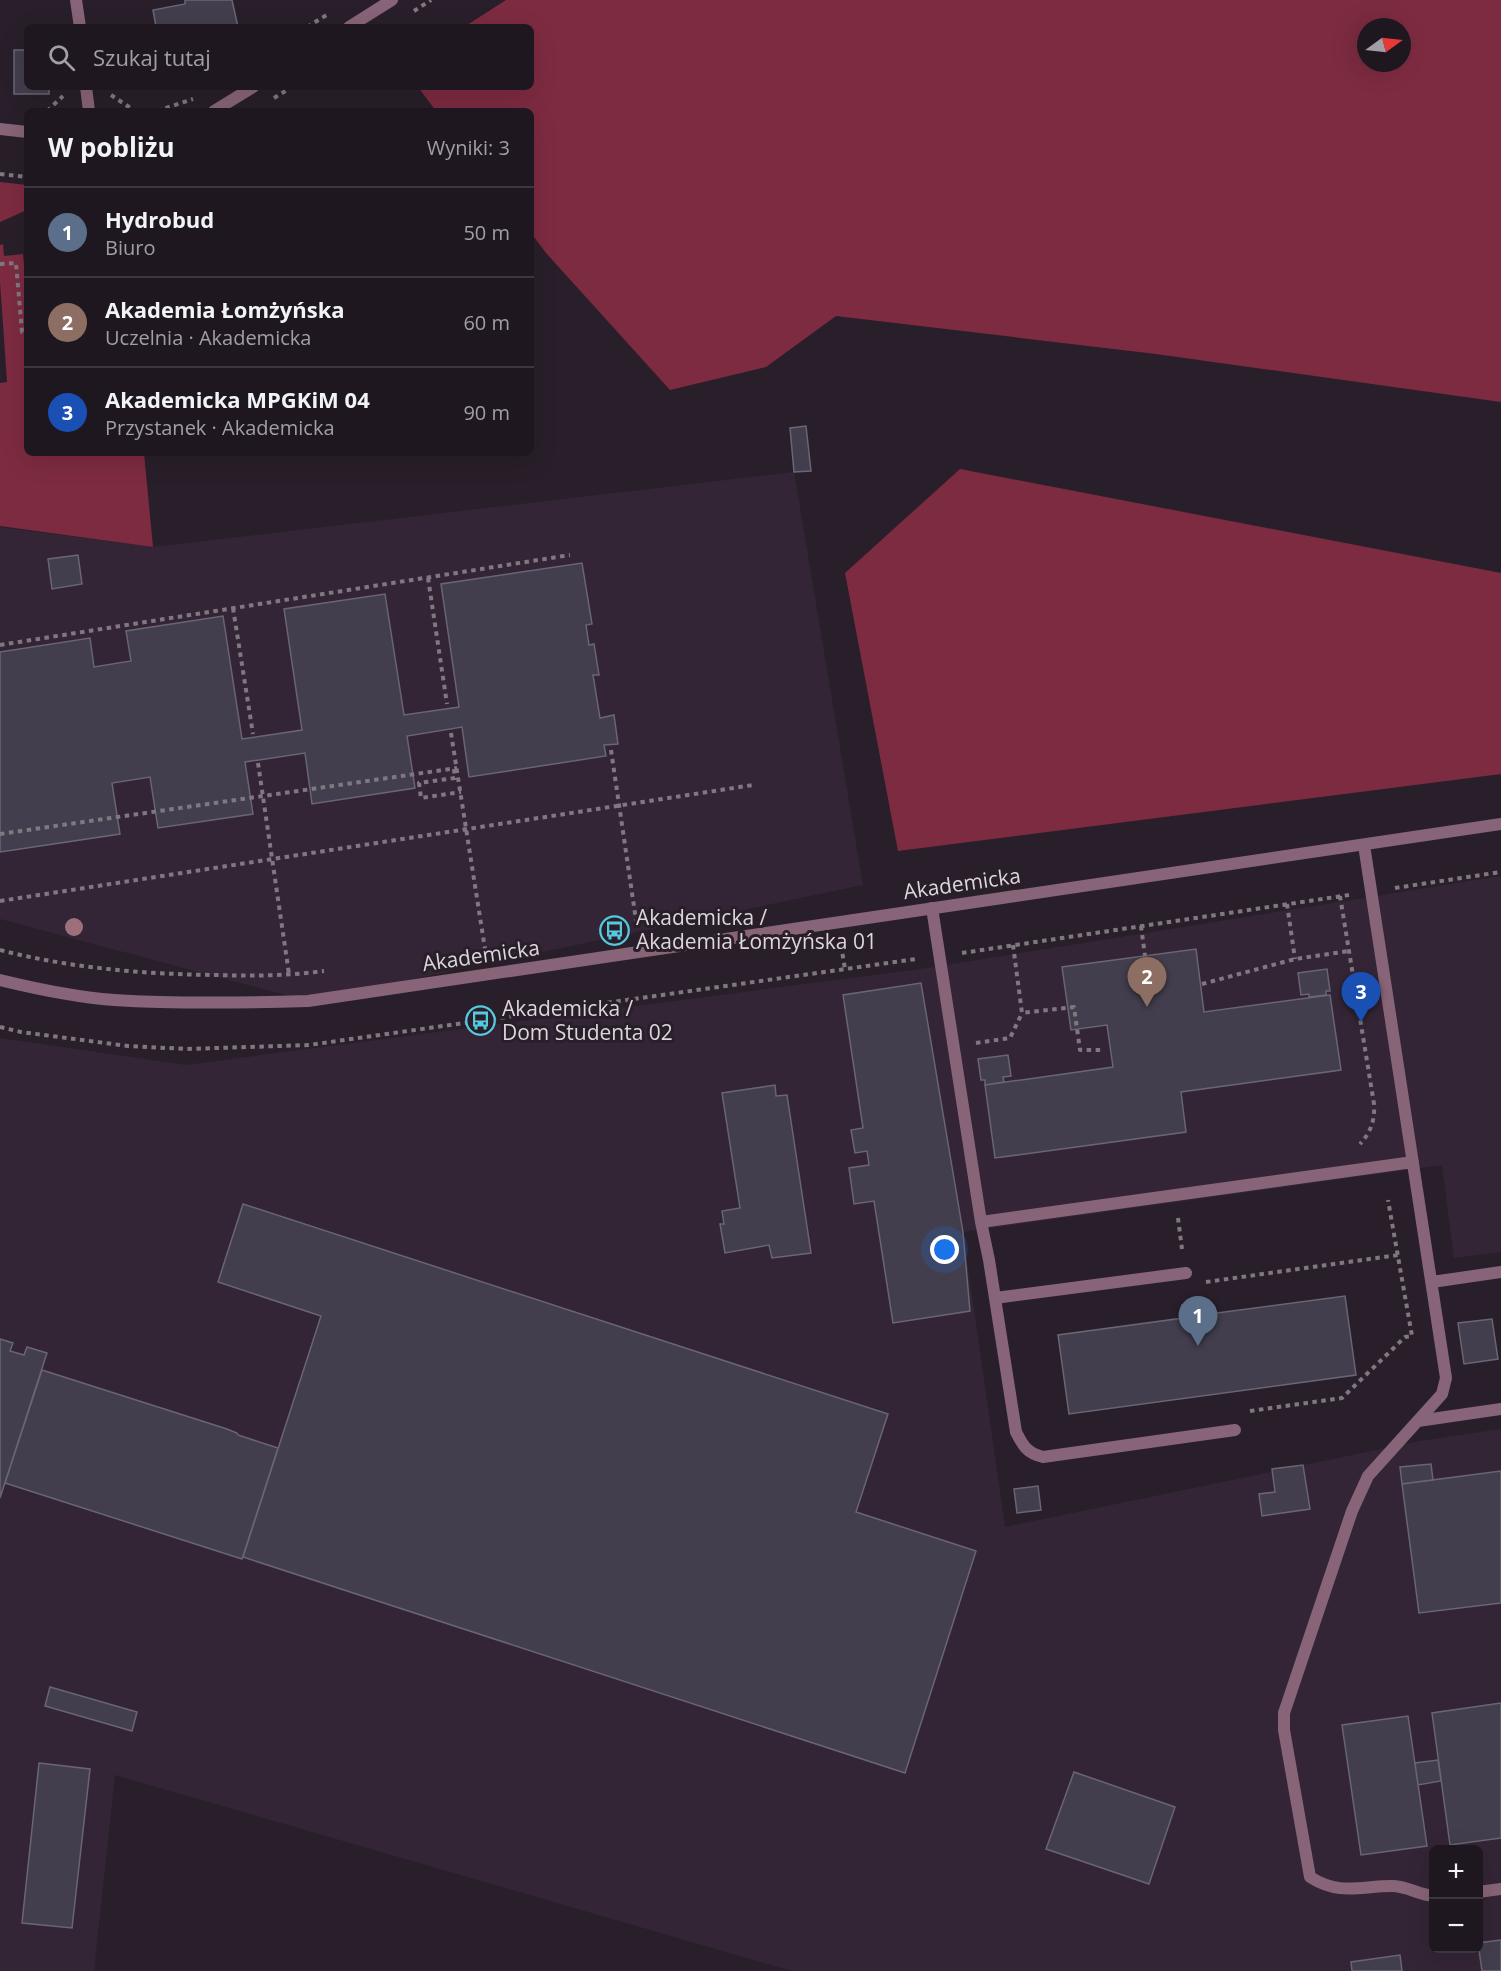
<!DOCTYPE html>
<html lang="pl">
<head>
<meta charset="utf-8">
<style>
	body { margin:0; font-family:"Open Sans",sans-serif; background:#272029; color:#f1f3f6 }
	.controls { position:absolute; right:18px; bottom:18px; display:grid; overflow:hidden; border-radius:9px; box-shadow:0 6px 24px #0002 }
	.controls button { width:54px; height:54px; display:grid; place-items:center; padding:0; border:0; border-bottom:2px solid #3c363e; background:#1f1720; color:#f1f3f6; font:30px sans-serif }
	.compass { position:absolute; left:1357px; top:18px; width:54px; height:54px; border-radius:50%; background:#1f1720; box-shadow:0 6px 24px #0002; rotate:75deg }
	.you { position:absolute; left:945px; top:1250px; width:21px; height:21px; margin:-15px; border:4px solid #fff; border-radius:50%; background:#1a73e8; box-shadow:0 0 0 9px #1a73e833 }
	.badge { display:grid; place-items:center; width:39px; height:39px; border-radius:50%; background:#7c3aed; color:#fff; font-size:20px; font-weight:700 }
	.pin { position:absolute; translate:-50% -50px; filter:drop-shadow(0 2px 3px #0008) }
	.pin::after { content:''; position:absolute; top:32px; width:21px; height:18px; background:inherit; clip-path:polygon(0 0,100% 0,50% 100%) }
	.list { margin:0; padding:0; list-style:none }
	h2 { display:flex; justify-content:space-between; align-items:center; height:78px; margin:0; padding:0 24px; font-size:26px }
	h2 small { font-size:20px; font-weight:400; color:#a19fa5 }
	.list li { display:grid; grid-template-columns:39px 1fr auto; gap:18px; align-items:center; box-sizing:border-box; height:90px; padding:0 24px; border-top:2px solid #3c363e }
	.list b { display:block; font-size:22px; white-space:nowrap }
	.list p { margin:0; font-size:20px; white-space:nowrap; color:#a19fa5 }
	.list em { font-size:20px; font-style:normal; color:#a19fa5 }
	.icon { flex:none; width:33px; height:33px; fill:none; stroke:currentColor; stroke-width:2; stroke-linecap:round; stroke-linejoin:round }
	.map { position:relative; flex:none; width:1501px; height:1971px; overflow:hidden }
	.search { position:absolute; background:#1f1720; box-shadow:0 6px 24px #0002; left:24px; top:24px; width:510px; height:66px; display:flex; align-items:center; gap:15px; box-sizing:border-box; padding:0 21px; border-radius:9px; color:#a19fa5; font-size:22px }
	.panel { position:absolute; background:#1f1720; box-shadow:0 6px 24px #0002; left:24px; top:108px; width:510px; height:348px; border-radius:9px }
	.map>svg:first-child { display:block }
	.built { fill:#332535; fill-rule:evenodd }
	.green { fill:#7d2b41; fill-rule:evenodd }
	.building { fill:#433e4d; stroke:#6a6574; stroke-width:1.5 }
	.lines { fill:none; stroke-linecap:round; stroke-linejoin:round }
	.path { stroke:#807881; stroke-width:4; stroke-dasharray:4.5 4.5; stroke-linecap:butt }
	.service { stroke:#876477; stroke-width:12 }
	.minor { stroke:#876477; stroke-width:12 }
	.tree { fill:#9c6f7b }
	.labels { text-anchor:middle; stroke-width:6; stroke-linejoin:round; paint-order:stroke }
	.street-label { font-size:21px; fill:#ddd6dd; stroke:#291f2a }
	.poi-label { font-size:21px; fill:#ddd6dd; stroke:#291f2a; text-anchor:start }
</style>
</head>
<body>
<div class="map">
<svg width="1501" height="1971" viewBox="0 0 1501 1971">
	<rect width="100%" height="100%" fill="#291f2a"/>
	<!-- built -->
	<path class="built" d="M794 472 863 885 308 1001 0 919V527L153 547Z
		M1501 876V1252L1454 1258 1442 1165 963 1232 1005 1527 1420 1441 1501 1429V1971H792L115 1775 94 1971H0V1038L186 1065 927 968ZM1434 1850H1478V1948H1434Z"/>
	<!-- green -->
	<path class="green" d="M506 0H1501V402L1156 354 836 316 766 367 670 390 546 253 531 233V111H436L418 87H531V27H464ZM1366 27H1402V63H1366Z
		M0 182 27 185V210L0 222V236Z
		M3 244 4 256 23 254 27 298V453H144L153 547 0 526V383L7 382 0 282V245Z
		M960 469 1501 573V774L898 851 845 573Z"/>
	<!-- building -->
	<path class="building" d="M185 0H232L238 27H156L153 10 185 4Z
		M14 50H27V87H49V94H14Z
		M806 426 811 471 794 472 790 428Z
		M78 555 82 584 52 589 48 559Z
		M582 563 592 624 586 625 589 645 594 644 599 675H593L600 718 614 715 618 744 604 745 606 756 469 777 462 727 407 736 415 788 312 804 305 753 245 762 253 814 158 828 150 777 112 783 120 834 0 852V652L90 638 94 667 131 661 126 631 223 616 242 739 302 730 284 609 385 594 404 715 459 707 441 584Z
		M1196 949 1204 1012 1330 995 1341 1070 1181 1092 1186 1132 995 1158 985 1085 1113 1067 1107 1025 1071 1030 1062 967Z
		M1327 969 1330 991H1326V995L1309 997V994L1301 995 1298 973Z
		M921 983 963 1232 970 1311 893 1323 874 1201 854 1204 849 1168 869 1165 867 1151 855 1153 851 1130 863 1128 843 995Z
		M1008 1055 1011 1076 1003 1077 1004 1082 985 1085V1080H981L978 1059Z
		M775 1085 776 1096 787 1095 811 1253 772 1258 769 1245 725 1253 720 1224H724L722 1211 740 1208 722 1093Z
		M243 1204 888 1414 856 1512 976 1551 905 1773 243 1557 321 1316 218 1282Z
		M1345 1296 1356 1375 1069 1414 1058 1335 1183 1318 1182 1305 1200 1303 1202 1315Z
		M1492 1319 1498 1359 1464 1364 1458 1323Z
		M0 1339 13 1343 10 1351 24 1355 27 1347 47 1353 0 1498Z
		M42 1370 227 1429 237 1433 238 1435 278 1448 242 1559 5 1483Z
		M1431 1464 1433 1480 1402 1484 1400 1467Z
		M1303 1465 1310 1509 1262 1516 1259 1494 1275 1492 1272 1469Z
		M1501 1471V1603L1419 1613 1402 1484Z
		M1038 1486 1041 1510 1017 1513 1014 1489Z
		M50 1687 137 1712 132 1731 45 1706Z
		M1501 1703V1838L1450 1845 1432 1713Z
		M1408 1716 1427 1846 1361 1855 1342 1725Z
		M1438 1760 1441 1781 1418 1785 1415 1763Z
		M39 1763 90 1769 72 1928 22 1923Z
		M1074 1772 1175 1807 1149 1884 1046 1849Z
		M1501 1940V1971H1482L1478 1943Z
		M1400 1955 1402 1971H1352L1351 1962Z"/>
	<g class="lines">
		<!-- path -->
		<path class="path" d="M414 11 431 0
			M307 27 330 13
			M111 95 135 111
			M274 98 292 87
			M47 111 63 96
			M157 111 193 99
			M0 174 27 177
			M0 264 16 263 22 332H27
			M428 578 447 704
			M233 608 253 734
			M0 645 570 555
			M451 733 485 949
			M611 750 637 927
			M258 763 289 974
			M454 769 455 778 419 783 421 798 461 792
			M0 834 457 768
			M1395 888 1501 872
			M1340 896 1374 1104C1375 1120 1371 1132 1360 1144
			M0 901 753 785
			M1287 904 1295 959
			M1141 926 1145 956
			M841 945 845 969
			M1013 945 1022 1013 1074 1007 1080 1050H1101
			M0 950C70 968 142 974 214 975 250 976 288 976 324 971
			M962 953 1349 895
			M1202 984 1295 959 1349 951
			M0 1027 21 1032 128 1046 187 1049 309 1045 916 959
			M976 1043 1010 1038 1022 1013
			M1178 1218 1182 1249
			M1206 1282 1398 1255
			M1250 1411 1342 1398 1405 1337 1412 1336 1388 1200"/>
		<!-- service -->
		<path class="service" d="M1364 845 1446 1378 1442 1394 1368 1476 1352 1511 1284 1713V1730L1310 1877C1340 1896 1360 1886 1392 1886 1407 1886 1419 1895 1434 1896
			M932 908 981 1222 989 1260 1016 1432C1023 1446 1027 1453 1043 1457L1235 1430
			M981 1222 1413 1162
			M1432 1282 1501 1272
			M995 1298 1186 1273
			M1418 1421 1501 1409
			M1478 1892 1501 1889"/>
		<!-- minor -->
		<path class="minor" d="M76 0 80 27
			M349 27 392 0
			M86 87 89 111
			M214 111 253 87
			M0 129 27 132
			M0 980C37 989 76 997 114 1000 178 1004 243 1003 308 1001L1501 824"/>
	</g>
	<!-- trees -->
	<circle class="tree" cx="74" cy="927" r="9"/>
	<!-- icons -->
	<defs>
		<symbol id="bus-ring" viewBox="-11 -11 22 22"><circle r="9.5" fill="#291f2a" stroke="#55cadf" stroke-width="1.5"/><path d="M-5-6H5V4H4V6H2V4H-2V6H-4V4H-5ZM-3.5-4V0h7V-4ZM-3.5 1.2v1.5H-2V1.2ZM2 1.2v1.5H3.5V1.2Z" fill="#55cadf"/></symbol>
	</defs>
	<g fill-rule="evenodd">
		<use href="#bus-ring" x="598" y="914" width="33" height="33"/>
		<use href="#bus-ring" x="464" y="1004" width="33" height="33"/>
	</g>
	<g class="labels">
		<!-- street labels -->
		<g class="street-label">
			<text transform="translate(962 884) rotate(-8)" y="7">Akademicka</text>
			<text transform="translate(481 956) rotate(-8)" y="7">Akademicka</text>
		</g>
		<!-- poi labels -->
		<g class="poi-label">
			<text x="636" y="925">Akademicka /<tspan x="636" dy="24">Akademia Łomżyńska 01</tspan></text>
			<text x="502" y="1016">Akademicka /<tspan x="502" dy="24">Dom Studenta 02</tspan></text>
		</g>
	</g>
</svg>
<div class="controls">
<button>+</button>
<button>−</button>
</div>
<svg class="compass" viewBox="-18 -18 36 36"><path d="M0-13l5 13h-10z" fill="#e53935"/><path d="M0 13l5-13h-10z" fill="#a19fa5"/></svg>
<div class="you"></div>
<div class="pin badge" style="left:1198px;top:1346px;background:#5c6f8a">1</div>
<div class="pin badge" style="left:1147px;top:1007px;background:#8d6e63">2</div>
<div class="pin badge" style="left:1361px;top:1022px;background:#1a4fb4">3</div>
<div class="search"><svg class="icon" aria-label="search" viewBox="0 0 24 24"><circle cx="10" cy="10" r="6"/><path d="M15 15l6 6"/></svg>Szukaj tutaj</div>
<section class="panel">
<h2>W pobliżu<small>Wyniki: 3</small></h2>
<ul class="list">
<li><span class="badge" style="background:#5c6f8a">1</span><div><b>Hydrobud</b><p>Biuro</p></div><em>50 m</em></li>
<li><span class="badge" style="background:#8d6e63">2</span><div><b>Akademia Łomżyńska</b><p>Uczelnia · Akademicka</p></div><em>60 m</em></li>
<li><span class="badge" style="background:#1a4fb4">3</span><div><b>Akademicka MPGKiM 04</b><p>Przystanek · Akademicka</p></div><em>90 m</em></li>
</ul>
</section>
</div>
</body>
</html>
